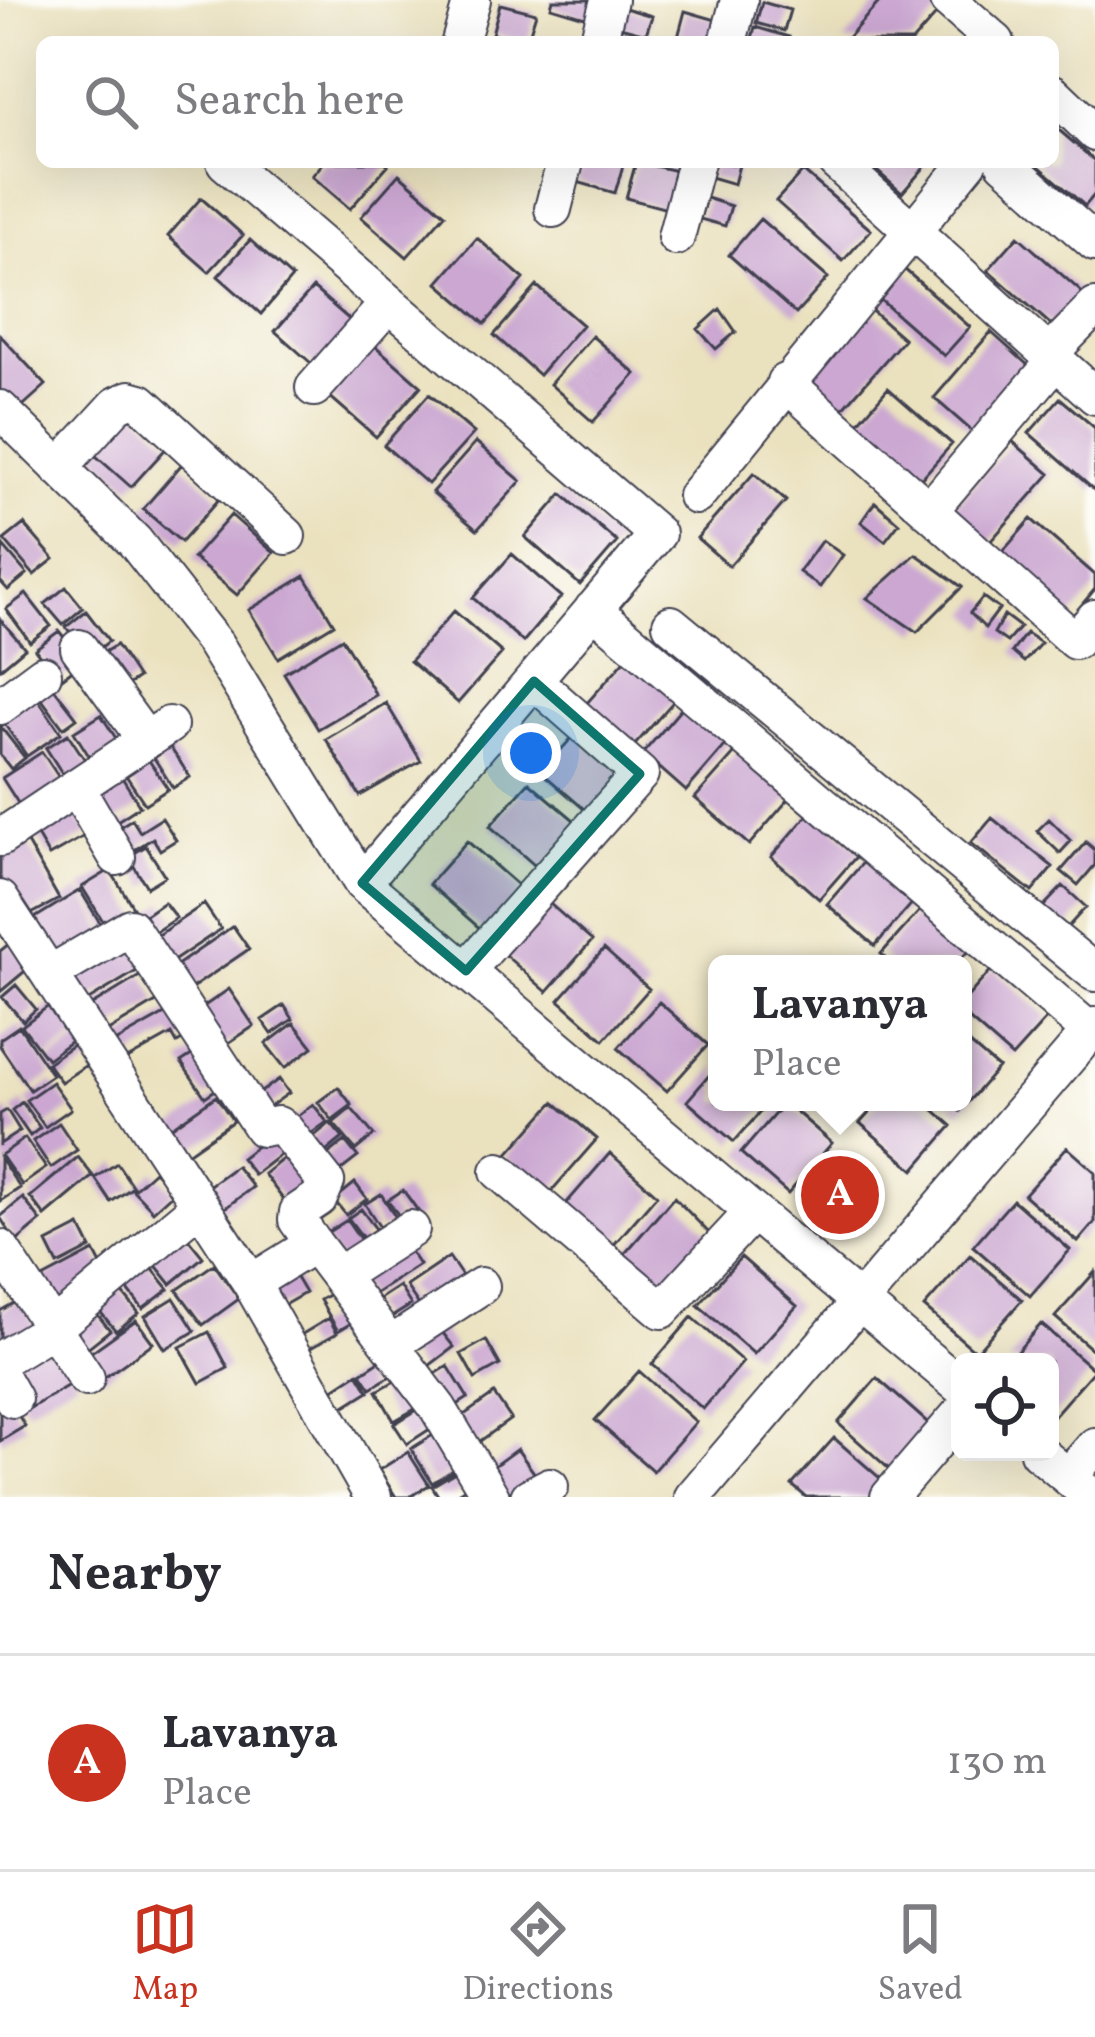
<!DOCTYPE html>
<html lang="en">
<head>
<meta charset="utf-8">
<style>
	body { margin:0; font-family:Vollkorn,serif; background:#f2f2f3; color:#2b2b33 }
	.controls { position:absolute; right:36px; bottom:36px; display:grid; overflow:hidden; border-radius:18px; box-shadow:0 12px 48px #0002 }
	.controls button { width:108px; height:108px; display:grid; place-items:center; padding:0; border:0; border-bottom:3px solid #e1e1e2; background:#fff; color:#2b2b33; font:60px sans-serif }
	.you { position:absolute; left:531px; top:753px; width:42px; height:42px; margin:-30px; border:9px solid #fff; border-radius:50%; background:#1a73e8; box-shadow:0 0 0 18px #1a73e833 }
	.badge { display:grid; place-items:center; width:78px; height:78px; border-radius:50%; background:#c8321e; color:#fff; font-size:39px; font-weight:700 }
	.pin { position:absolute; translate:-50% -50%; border:6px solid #fff; box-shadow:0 3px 12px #0006 }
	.popup { position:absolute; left:708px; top:955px; width:264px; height:156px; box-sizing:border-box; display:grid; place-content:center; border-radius:18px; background:#fff; filter:drop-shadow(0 3px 9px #0005); font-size:39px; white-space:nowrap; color:#7c7c81 }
	.popup b { font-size:45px; color:#2b2b33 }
	.popup::after { content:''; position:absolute; left:50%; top:100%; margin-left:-24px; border:24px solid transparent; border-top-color:#fff }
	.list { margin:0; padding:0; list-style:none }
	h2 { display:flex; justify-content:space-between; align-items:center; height:156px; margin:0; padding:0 48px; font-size:51px }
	h2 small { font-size:39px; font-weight:400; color:#7c7c81 }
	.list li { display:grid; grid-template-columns:78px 1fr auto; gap:36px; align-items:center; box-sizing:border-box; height:216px; padding:0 48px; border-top:3px solid #e1e1e2 }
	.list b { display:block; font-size:45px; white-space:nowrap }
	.list p { margin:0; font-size:39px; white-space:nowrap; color:#7c7c81 }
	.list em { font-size:39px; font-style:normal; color:#7c7c81 }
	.icon { flex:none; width:66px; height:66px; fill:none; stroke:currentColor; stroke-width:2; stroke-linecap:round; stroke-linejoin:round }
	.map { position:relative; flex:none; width:1095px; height:1497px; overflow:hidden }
	.search { position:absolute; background:#fff; box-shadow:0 12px 48px #0002; left:36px; right:36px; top:36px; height:132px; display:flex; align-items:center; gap:30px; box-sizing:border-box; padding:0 42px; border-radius:18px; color:#7c7c81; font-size:45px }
	.sheet { height:372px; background:#fff }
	nav { display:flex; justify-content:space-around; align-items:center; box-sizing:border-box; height:168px; border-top:3px solid #e1e1e2; background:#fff; font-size:33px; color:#7c7c81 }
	nav a { display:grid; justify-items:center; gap:6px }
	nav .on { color:#c8321e }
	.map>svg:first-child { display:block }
	.building { fill:#cba7d1 }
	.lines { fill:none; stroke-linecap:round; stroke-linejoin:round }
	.minor-casing { stroke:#403f4f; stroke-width:40 }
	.minor { stroke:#fff; stroke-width:36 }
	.marked { fill:#0f766e; fill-opacity:0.2; stroke:#0f766e; stroke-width:9; stroke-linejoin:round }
</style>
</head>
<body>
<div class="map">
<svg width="1095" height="1497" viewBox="0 0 1095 1497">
	<rect width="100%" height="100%" fill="#fdfcf7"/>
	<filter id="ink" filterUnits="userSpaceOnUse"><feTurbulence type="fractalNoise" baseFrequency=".00833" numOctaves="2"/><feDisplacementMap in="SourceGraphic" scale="24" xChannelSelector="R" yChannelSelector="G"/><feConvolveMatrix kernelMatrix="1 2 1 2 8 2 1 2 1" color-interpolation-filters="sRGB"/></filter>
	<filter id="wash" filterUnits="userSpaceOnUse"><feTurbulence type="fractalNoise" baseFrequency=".004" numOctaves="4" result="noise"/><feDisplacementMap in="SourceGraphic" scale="48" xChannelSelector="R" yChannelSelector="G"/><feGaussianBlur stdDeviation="2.7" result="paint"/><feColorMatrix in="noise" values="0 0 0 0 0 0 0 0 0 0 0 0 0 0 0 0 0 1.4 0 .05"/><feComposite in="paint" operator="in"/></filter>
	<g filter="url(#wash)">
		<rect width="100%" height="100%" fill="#eae1be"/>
		<g id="blocks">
			<!-- building -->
			<path class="building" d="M553 0H600L595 20 551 7Z
				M881 0H935L943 7 912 42H844Z
				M762 2 790 10 784 31 756 23Z
				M500 4 536 13 527 42 492 34Z
				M625 8 652 16 646 34 620 27Z
				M685 11 723 22 718 42 677 41Z
				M755 27 789 37 787 42H751Z
				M1053 125 1095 161V194L1085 206 1034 162H1053Z
				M324 162H385L388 165 350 209 312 176Z
				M583 162H624L615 193 577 182Z
				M636 162 682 172 671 210 626 198Z
				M714 162 739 165 734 184 710 177Z
				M881 162H929L902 193 875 169Z
				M803 171 871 230 843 261 776 201Z
				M399 174 445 214 407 257 361 217Z
				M201 198 243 235 209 272 168 236Z
				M706 198 731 206 725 226 700 219Z
				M760 219 828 278 796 314 729 255Z
				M1018 236 1087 297 1058 331 988 270Z
				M477 238 524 279 485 324 438 283Z
				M250 240 292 278 261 314 218 276Z
				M903 268 970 327 944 356 877 297Z
				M537 286 582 325 539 375 494 335Z
				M313 288 359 328 320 371 275 331Z
				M866 306 904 339 840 412 802 378Z
				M720 309 736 332 716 349 698 329Z
				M991 332 1031 368 974 433 934 398Z
				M0 335 46 385 16 412 0 395Z
				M592 336 636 374 593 422 550 384Z
				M373 344 421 386 376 437 328 395Z
				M888 388 952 444 920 480 857 424Z
				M429 394 474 433 428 484 384 445Z
				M1060 398 1095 428V491L1029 433Z
				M134 410 171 443 131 487 95 455Z
				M1012 441 1050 474 989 543 951 510Z
				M476 442 521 481 477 530 432 492Z
				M182 464 220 498 181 542 143 509Z
				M754 473 786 501 729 566 697 538Z
				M562 494 617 542 580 585 525 537Z
				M875 502 899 523 885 541 861 522Z
				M231 515 274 553 237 595 193 558Z
				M1031 519 1095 575V589L1069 620 998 557Z
				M24 524 54 559 34 575 4 540Z
				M822 540 843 555 820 587 799 572Z
				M3 546 27 574 8 590 0 581Z
				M512 554 561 597 523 642 473 598Z
				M916 554 962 587 917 632 867 598Z
				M305 576 334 624 278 658 249 610Z
				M66 587 83 608 63 625 45 604Z
				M26 594 51 626 30 642 6 609Z
				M983 597 999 609 985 628 970 613Z
				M86 611 109 641 89 657 66 627Z
				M454 611 502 653 458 703 410 661Z
				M1004 615 1020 627 1007 642 994 633Z
				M0 619 25 648 0 669Z
				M59 631 83 662 58 681 35 649Z
				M1026 633 1041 643 1024 662 1012 652Z
				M342 638 376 695 318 729 284 673Z
				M116 645 138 678 118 691 96 657Z
				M632 652 680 694 634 746 586 704Z
				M47 679 77 718 63 728 34 689Z
				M30 688 61 733 27 756 0 718Z
				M688 701 731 739 686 791 643 753Z
				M386 703 421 761 360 796 326 739Z
				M101 715 121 746 94 764 74 732Z
				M0 726 25 758 11 769 0 755Z
				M577 732 628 776 592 816 541 772Z
				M68 734 91 769 69 784 46 748Z
				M742 745 795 792 749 845 695 798Z
				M170 747 190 777 173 788 154 758Z
				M42 752 66 788 25 814 2 778Z
				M148 759 168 789 145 804 125 774Z
				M121 776 140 806 111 825 92 795Z
				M529 782 581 826 541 871 490 826Z
				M71 805 88 834 49 856 32 827Z
				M813 809 861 851 819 899 771 857Z
				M162 818 176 840 160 850 153 838 128 854 113 831 132 819 140 832Z
				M992 818 1053 867 1032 892 971 843Z
				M1049 819 1071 841 1060 853 1037 831Z
				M22 834 59 899 24 918 0 877V847Z
				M467 841 523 890 485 933 429 884Z
				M1086 842 1095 850V865L1078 885 1061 871Z
				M146 846 165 876 147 887 128 857Z
				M867 858 915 900 875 946 827 904Z
				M110 870 139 917 111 934 82 887Z
				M1063 886 1086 907 1066 929 1042 908Z
				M80 890 108 936 58 967 30 921Z
				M541 896 592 941 547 992 496 947Z
				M164 902 176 918 146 938 135 922Z
				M204 904 221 929 166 966 149 941Z
				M924 906 971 948 956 964H892L881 954Z
				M233 926 249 949 186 992 170 970Z
				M131 932 150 963 82 1004 64 973Z
				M10 943 30 967 0 992V951Z
				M604 949 649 989 604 1040 559 1000Z
				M993 968 1048 1017 1012 1057 963 1014V1002Z
				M143 974 158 1001 103 1034 87 1008Z
				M16 985 36 1009 23 1021 2 997Z
				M229 989 254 1026 215 1052 190 1016Z
				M55 1001 81 1034 47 1059 22 1026Z
				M659 1002 708 1045 667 1091 618 1048Z
				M284 1005 293 1019 272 1034 262 1020Z
				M177 1007 193 1034 177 1043 172 1034 122 1062 112 1044Z
				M294 1023 313 1047 285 1068 266 1044Z
				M19 1026 52 1075 30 1090 0 1046V1039Z
				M963 1038 998 1068 960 1111 950 1102H963Z
				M80 1040 94 1060 61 1082 47 1063Z
				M201 1049 224 1084 205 1097 181 1062Z
				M717 1066V1102H769L734 1142 687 1101Z
				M279 1079 289 1093 258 1115 247 1102Z
				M52 1082 71 1109 45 1127 26 1100Z
				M338 1087 352 1105 332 1120 318 1102Z
				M216 1096 233 1121 186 1154 169 1129Z
				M22 1102 40 1128 30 1136 12 1110Z
				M554 1102 597 1139 548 1195 505 1157Z
				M785 1102 832 1143 788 1194 741 1153Z
				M879 1102H925L952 1126 914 1170 860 1123Z
				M313 1104 327 1122 300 1142 287 1124Z
				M351 1108 374 1135 356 1150 333 1123Z
				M7 1110 20 1131 0 1144V1114Z
				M59 1123 77 1150 51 1168 33 1141Z
				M330 1123 343 1138 316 1160 303 1145Z
				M276 1131 289 1148 254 1175 241 1158Z
				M25 1138 46 1168 22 1185 1 1155Z
				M345 1141 358 1157 331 1178 318 1162Z
				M1067 1147 1095 1172V1222L1078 1242 1024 1195Z
				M294 1150 322 1187 291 1210 264 1174Z
				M838 1152 884 1192 842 1239 796 1199Z
				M610 1153 657 1195 611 1248 564 1206Z
				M78 1157 93 1176 45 1216 30 1197Z
				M0 1158 20 1188 0 1201Z
				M117 1163 133 1187 111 1202 95 1178Z
				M236 1166 253 1187 220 1212 203 1190Z
				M154 1171 174 1192 153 1211 133 1190Z
				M355 1183 367 1199 346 1215 334 1200Z
				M403 1190 421 1215 406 1226 388 1200Z
				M381 1194 397 1219 381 1229 365 1204Z
				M674 1197 710 1234 663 1286 621 1258Z
				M23 1198 41 1221 16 1242 0 1217Z
				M1013 1200 1070 1250 1030 1296 973 1246Z
				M361 1209 376 1229 363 1238 348 1218Z
				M347 1220 367 1249 343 1266 322 1236Z
				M80 1226 91 1248 58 1265 47 1243Z
				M182 1231 203 1257 171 1284 149 1257Z
				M403 1241 419 1265 368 1298 352 1274Z
				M94 1251 106 1274 60 1311 39 1280Z
				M970 1255 1022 1300 976 1352 924 1307Z
				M449 1257 466 1282 423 1311 406 1286Z
				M741 1257 797 1306 754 1354 698 1305Z
				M146 1261 169 1289 143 1309 121 1281Z
				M214 1264 239 1299 203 1325 177 1290Z
				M292 1271 305 1293 277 1309 264 1287Z
				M1095 1272V1352L1055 1317Z
				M116 1285 139 1313 116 1331 93 1303Z
				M344 1286 363 1316 338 1331 320 1300Z
				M399 1286 411 1305 382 1323 370 1305Z
				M174 1298 195 1331 165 1349 145 1316Z
				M19 1300 39 1332 0 1356V1311Z
				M92 1308 110 1330 85 1350 68 1328Z
				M692 1317 743 1362 703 1409 652 1364Z
				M329 1318 337 1333 307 1350 299 1336Z
				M136 1320 153 1343 104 1378 87 1355Z
				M435 1323 454 1347 421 1372 402 1348Z
				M1041 1324 1094 1370 1050 1420V1362H1008Z
				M209 1332 228 1368 200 1383 180 1347Z
				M49 1334 77 1380 27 1410 0 1366Z
				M486 1340 500 1365 475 1379 461 1354Z
				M389 1355 399 1371 371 1388 361 1373Z
				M448 1366 468 1398 445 1413 424 1381Z
				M639 1371 696 1422 653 1471 595 1420Z
				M358 1373 369 1391 337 1411 326 1394Z
				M409 1373 427 1402 394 1421 377 1391Z
				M877 1378 936 1430 897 1476 838 1423Z
				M494 1394 511 1419 469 1449 451 1424Z
				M8 1399 25 1426 0 1441V1404Z
				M427 1404 439 1423 407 1444 394 1424Z
				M442 1429 463 1464 432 1483 411 1449Z
				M834 1438 888 1485 877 1497H806L792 1485Z
				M517 1449 540 1481 518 1497H502L484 1473Z
				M408 1452 429 1485 409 1497H396L379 1470Z
				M465 1466 475 1482 451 1497H439L432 1486Z"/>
		</g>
	</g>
	<g filter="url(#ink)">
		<use href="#blocks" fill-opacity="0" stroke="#403f4f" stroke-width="3"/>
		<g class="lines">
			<defs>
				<path id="minor" d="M948 0 996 42
					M460 42 472 0
					M598 42 609 0
					M728 42 739 0
					M1053 93 1095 133
					M225 162 657 534 362 883
					M836 162 1095 396
					M1004 162 1095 243
					M553 209 565 162
					M676 237 696 162
					M1049 354 1095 307
					M785 382 1075 641 1095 618
					M314 388 388 304
					M0 409 135 542 215 644 362 883 960 1386
					M59 468 117 405 130 399 141 402 287 536
					M696 496 969 162
					M929 511 1056 360
					M593 609 1090 1031
					M671 624 1095 973
					M79 648 146 740
					M0 706 43 674
					M76 787 117 857
					M0 838 169 725
					M0 899 251 1283 373 1497
					M466 971 640 774 534 681
					M50 974 130 927 262 1128 278 1125 286 1131 326 1182 319 1198 298 1212 297 1220 314 1244
					M499 1171 662 1310 753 1212
					M0 1248 86 1378
					M341 1274 411 1229
					M251 1283 314 1244 438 1408 491 1497
					M392 1344 481 1286
					M0 1360 53 1328 200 1205
					M0 1376 13 1399
					M1038 1452 1092 1497
					M1068 1477 1095 1446
					M529 1497 550 1486
					M693 1497 1095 1026
					M889 1497 960 1414"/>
			</defs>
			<!-- minor casing -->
			<use href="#minor" class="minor-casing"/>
			<!-- minor -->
			<use href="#minor" class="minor"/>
		</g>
	</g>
	<!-- marked area -->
	<path class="marked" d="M534 681 640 774 466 971 362 883Z"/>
</svg>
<div class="controls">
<button><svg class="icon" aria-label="locate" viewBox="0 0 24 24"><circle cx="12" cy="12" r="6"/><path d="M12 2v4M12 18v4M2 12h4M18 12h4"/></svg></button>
</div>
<div class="you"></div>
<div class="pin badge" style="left:840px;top:1195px">A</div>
<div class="popup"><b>Lavanya</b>Place</div>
<div class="search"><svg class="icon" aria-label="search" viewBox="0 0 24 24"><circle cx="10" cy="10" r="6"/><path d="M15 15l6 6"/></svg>Search here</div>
</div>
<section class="sheet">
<h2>Nearby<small></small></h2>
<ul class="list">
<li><span class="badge">A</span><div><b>Lavanya</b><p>Place</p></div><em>130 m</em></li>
</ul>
</section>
<nav>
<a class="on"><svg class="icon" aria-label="map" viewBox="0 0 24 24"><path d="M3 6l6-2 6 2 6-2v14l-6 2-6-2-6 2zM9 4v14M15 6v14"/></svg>Map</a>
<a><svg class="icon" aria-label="directions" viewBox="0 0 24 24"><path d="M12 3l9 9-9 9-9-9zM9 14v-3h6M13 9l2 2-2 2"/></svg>Directions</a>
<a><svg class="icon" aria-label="saved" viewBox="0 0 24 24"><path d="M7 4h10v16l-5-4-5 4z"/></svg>Saved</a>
</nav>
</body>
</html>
